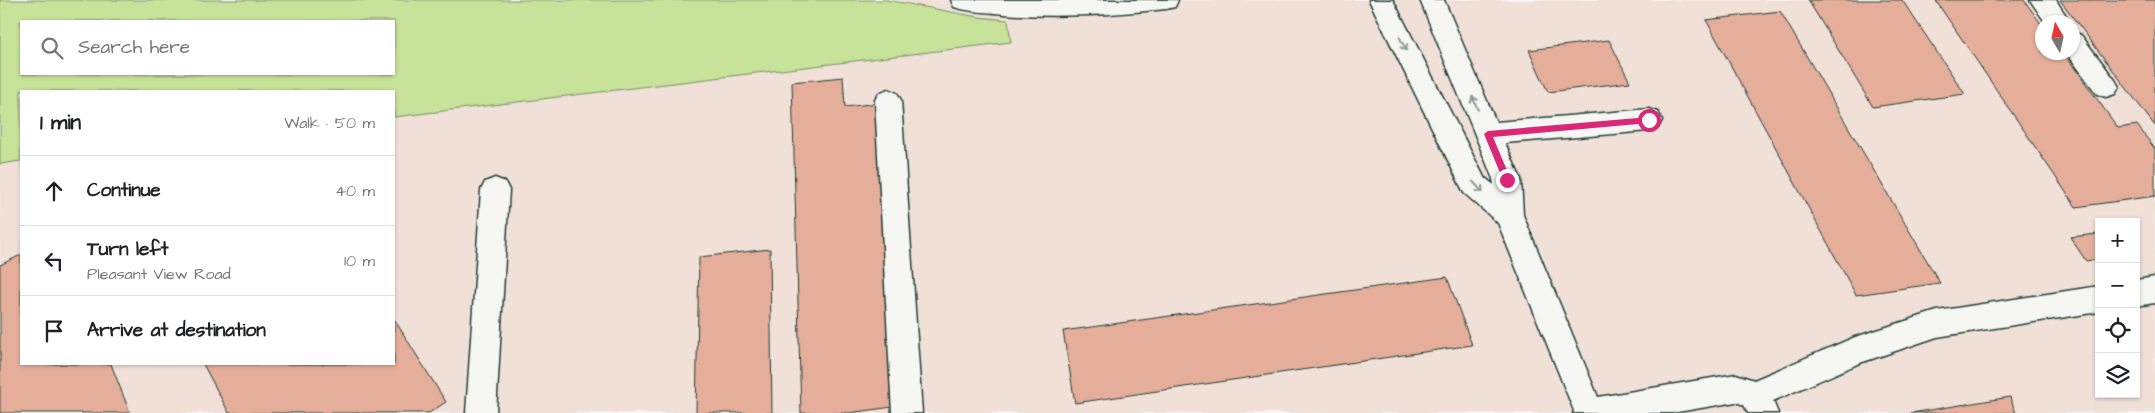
<!DOCTYPE html>
<html lang="en">
<head>
<meta charset="utf-8">
<style>
	body { margin:0; font-family:"Architects Daughter",sans-serif; background:#f2f2f2; color:#202124 }
	.controls { position:absolute; right:15px; bottom:15px; display:grid; overflow:hidden; border-radius:0px; box-shadow:0 1px 4px #0004 }
	.controls button { width:45px; height:45px; display:grid; place-items:center; padding:0; border:0; border-bottom:1px solid #e0e0e0; background:#fff; color:#202124; font:25px sans-serif }
	.compass { position:absolute; left:2035px; top:15px; width:45px; height:45px; border-radius:50%; background:#fff; box-shadow:0 1px 4px #0004; rotate:351deg }
	.stop { position:absolute; width:15px; height:15px; margin:-11px; border:4px solid #db2777; border-radius:50%; background:#fff }
	.stop.end { background:#db2777; border-color:#fff; box-shadow:0 1px 5px #0008 }
	.list { margin:0; padding:0; list-style:none }
	h2 { display:flex; justify-content:space-between; align-items:center; height:65px; margin:0; padding:0 20px; font-size:21px }
	h2 small { font-size:16px; font-weight:400; color:#757577 }
	.list li { display:grid; grid-template-columns:32px 1fr auto; gap:15px; align-items:center; box-sizing:border-box; height:70px; padding:0 20px; border-top:1px solid #e0e0e0 }
	.list b { display:block; font-size:19px; white-space:nowrap }
	.list p { margin:0; font-size:16px; white-space:nowrap; color:#757577 }
	.list em { font-size:16px; font-style:normal; color:#757577 }
	.icon { flex:none; width:28px; height:28px; fill:none; stroke:currentColor; stroke-width:2; stroke-linecap:round; stroke-linejoin:round }
	.map { position:relative; flex:none; width:2155px; height:413px; overflow:hidden }
	.search { position:absolute; background:#fff; box-shadow:0 1px 4px #0004; left:20px; top:20px; width:375px; height:55px; display:flex; align-items:center; gap:12px; box-sizing:border-box; padding:0 18px; border-radius:0px; color:#757577; font-size:19px }
	.panel { position:absolute; background:#fff; box-shadow:0 1px 4px #0004; left:20px; top:90px; width:375px; height:275px; border-radius:0px }
	.map>svg:first-child { display:block }
	.built { fill:#f1e0d8; fill-rule:evenodd }
	.green { fill:#c7e299; stroke:#739066; fill-rule:evenodd }
	.building { fill:#e5ae9b; stroke:#1f3d34 }
	.lines { fill:none; stroke-linecap:round; stroke-linejoin:round }
	.minor-casing { stroke:#1f3d34; stroke-width:3 }
	.minor { fill:#f6f6f2; fill-rule:evenodd }
	.oneway { stroke:#8a9a93 }
	.route { fill:#db2777 }
</style>
</head>
<body>
<div class="map">
<svg width="2155" height="413" viewBox="0 0 2155 413">
	<rect width="100%" height="100%" fill="#f6f6f2"/>
	<filter id="ink" filterUnits="userSpaceOnUse"><feTurbulence type="fractalNoise" baseFrequency=".02" numOctaves="2"/><feDisplacementMap in="SourceGraphic" scale="10" xChannelSelector="R" yChannelSelector="G"/><feConvolveMatrix kernelMatrix="1 2 1 2 8 2 1 2 1" color-interpolation-filters="sRGB"/></filter>
	<g filter="url(#ink)">
		<!-- built -->
		<path class="built" d="M599 0H2155V413H0V155L21 141V364H394V74ZM2042 22H2072V52H2042ZM2099 222H2136V394H2099Z"/>
		<!-- green -->
		<path class="green" d="M0 0H887L978 17 1008 20 1011 42 394 117V91H21V161L0 164ZM21 21H394V74H21Z"/>
		<!-- building -->
		<path class="building" d="M1808 0H1902L1965 94 1873 107Z
			M1943 0H2024L2042 25V52H2063L2118 128 2137 125 2155 149V196L2076 207 1936 1Z
			M2060 0H2155V126Z
			M1780 11 1940 283 1856 295 1706 20Z
			M1609 40 1630 82 1548 92 1529 50Z
			M843 77 845 107 878 103 900 406 849 413H801L792 82Z
			M2098 234 2099 259 2086 261 2070 237Z
			M770 249 772 413H696L699 257Z
			M21 255V364H111L130 413H0V265Z
			M1447 277 1472 345 1075 403 1063 331Z
			M394 319 446 402 429 413H229L203 364H394Z
			M2010 397 2016 413H1911Z"/>
		<g class="lines">
			<defs>
				<path id="minor" d="M951 0H1178L1175 7 1166 9C1112 15 1058 18 1004 14 987 12 970 12 954 7Z
					M1369 0H1393L1484 177 1494 185 1493 179 1420 0H1444L1496 122 1649 109 1658 112 1662 120 1658 128 1649 131 1505 143 1521 179 1523 215 1598 397 1736 374 1754 380 1855 337 1937 311 2099 286V312L1937 337 1860 363 1773 401 1778 413H1748L1744 405 1736 402 1672 413H1573L1574 411 1498 223 1464 193Z
					M2030 0H2056L2070 22H2045Z
					M2072 32 2081 35 2115 80 2119 87 2115 94 2106 97 2097 94 2066 52H2072Z
					M888 89 897 93 901 100 922 413H892L875 100 879 93Z
					M495 178 505 182 509 190 496 413H466L481 190 485 182Z
					M2155 277V303L2136 306V280Z"/>
			</defs>
			<!-- minor casing -->
			<use href="#minor" class="minor-casing"/>
			<!-- minor -->
			<use href="#minor" class="minor"/>
		</g>
		<!-- one-way arrows -->
		<defs><path id="oneway-shaft" d="M-6 0H5M1.5-3L5.5 0L1.5 3" fill="none" stroke-width="1.6" stroke-linecap="round" stroke-linejoin="round" transform="scale(1.25)"/></defs>
		<g class="oneway">
			<use href="#oneway-shaft" transform="translate(1403 44) rotate(63)"/>
			<use href="#oneway-shaft" transform="translate(1475 103) rotate(-113)"/>
			<use href="#oneway-shaft" transform="translate(1478 187) rotate(47)"/>
		</g>
	</g>
	<!-- route -->
	<path class="route" d="M1649 117 1653 120 1649 123 1493 137 1511 180 1507 183 1503 180 1484 134 1488 131Z"/>
</svg>
<div class="controls">
<button>+</button>
<button>−</button>
<button><svg class="icon" aria-label="locate" viewBox="0 0 24 24"><circle cx="12" cy="12" r="6"/><path d="M12 2v4M12 18v4M2 12h4M18 12h4"/></svg></button>
<button><svg class="icon" aria-label="layers" viewBox="0 0 24 24"><path d="M12 4l9 5-9 5-9-5zM3 14l9 5 9-5"/></svg></button>
</div>
<svg class="compass" viewBox="-18 -18 36 36"><path d="M0-13l5 13h-10z" fill="#e53935"/><path d="M0 13l5-13h-10z" fill="#757577"/></svg>
<div class="stop" style="left:1649px;top:120px"></div>
<div class="stop end" style="left:1507px;top:180px"></div>
<div class="search"><svg class="icon" aria-label="search" viewBox="0 0 24 24"><circle cx="10" cy="10" r="6"/><path d="M15 15l6 6"/></svg>Search here</div>
<section class="panel">
<h2>1 min<small>Walk · 50 m</small></h2>
<ul class="list">
<li><svg class="icon" aria-label="ahead" viewBox="0 0 24 24"><path d="M12 20V5M6 11l6-6 6 6"/></svg><div><b>Continue</b></div><em>40 m</em></li>
<li><svg class="icon" aria-label="left" viewBox="0 0 24 24"><path d="M17 20v-9H6M10 6l-5 5 5 5"/></svg><div><b>Turn left</b><p>Pleasant View Road</p></div><em>10 m</em></li>
<li><svg class="icon" aria-label="arrive" viewBox="0 0 24 24"><path d="M6 21V4h12l-3 4 3 4H6"/></svg><div><b>Arrive at destination</b></div></li>
</ul>
</section>
</div>
</body>
</html>
